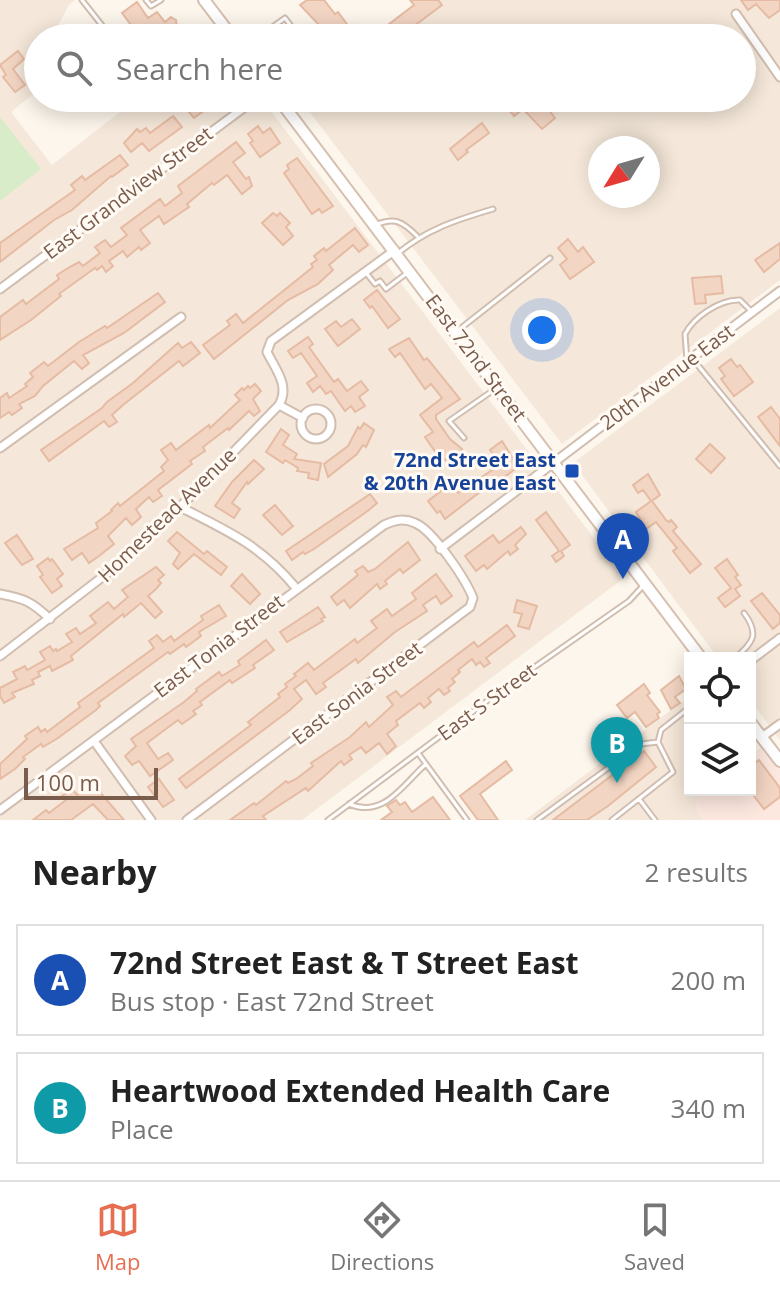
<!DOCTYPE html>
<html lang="en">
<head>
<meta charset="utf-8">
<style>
	body { margin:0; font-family:"Open Sans",sans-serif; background:#f2f2f2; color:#222 }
	.controls { position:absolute; right:24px; bottom:24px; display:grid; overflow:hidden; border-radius:0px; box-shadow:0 4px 20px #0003 }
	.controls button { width:72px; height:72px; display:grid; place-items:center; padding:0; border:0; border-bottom:2px solid #e0e0e0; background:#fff; color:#222; font:40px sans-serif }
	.compass { position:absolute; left:588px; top:136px; width:72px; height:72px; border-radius:50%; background:#fff; box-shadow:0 4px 20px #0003; rotate:233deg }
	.scale { position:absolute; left:24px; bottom:20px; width:134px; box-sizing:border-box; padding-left:8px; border:4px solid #7a5c4d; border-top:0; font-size:22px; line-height:28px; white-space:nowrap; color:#7a5c4d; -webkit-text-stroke:6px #fffaf3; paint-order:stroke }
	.you { position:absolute; left:542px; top:330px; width:28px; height:28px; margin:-20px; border:6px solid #fff; border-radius:50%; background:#1a73e8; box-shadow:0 0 0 12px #1a73e833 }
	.badge { display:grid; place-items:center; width:52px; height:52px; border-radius:50%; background:#e76f51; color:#fff; font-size:26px; font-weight:700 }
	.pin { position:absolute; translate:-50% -66px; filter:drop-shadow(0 2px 4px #0008) }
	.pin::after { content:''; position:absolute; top:42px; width:28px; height:24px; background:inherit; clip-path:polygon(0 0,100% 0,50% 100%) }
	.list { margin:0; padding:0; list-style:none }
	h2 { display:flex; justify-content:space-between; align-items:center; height:104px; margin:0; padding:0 32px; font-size:34px }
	h2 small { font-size:26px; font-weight:400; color:#767676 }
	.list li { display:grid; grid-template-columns:52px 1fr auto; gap:24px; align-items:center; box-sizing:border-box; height:112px; margin:0 16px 16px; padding:0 16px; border:2px solid #e0e0e0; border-radius:0px }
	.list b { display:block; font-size:30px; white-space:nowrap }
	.list p { margin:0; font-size:26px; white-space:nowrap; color:#767676 }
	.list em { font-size:26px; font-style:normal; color:#767676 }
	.icon { flex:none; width:44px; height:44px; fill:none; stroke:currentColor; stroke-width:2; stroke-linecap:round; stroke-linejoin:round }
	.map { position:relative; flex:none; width:780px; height:820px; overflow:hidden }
	.search { position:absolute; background:#fff; box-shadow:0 4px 20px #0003; left:24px; right:24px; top:24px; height:88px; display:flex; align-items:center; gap:20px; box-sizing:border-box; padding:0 28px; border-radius:44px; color:#767676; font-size:30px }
	.sheet { height:360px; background:#fff }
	nav { display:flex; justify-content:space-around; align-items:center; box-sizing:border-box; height:112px; border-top:2px solid #e0e0e0; background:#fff; font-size:22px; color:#767676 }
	nav a { display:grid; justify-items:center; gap:4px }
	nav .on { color:#e76f51 }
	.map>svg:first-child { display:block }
	.residential { fill:#f5e8da; fill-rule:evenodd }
	.commercial { fill:#fde8e0 }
	.green { fill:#d8ecc9 }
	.building { fill:#f3d5c3; stroke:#e6bba3; stroke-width:2 }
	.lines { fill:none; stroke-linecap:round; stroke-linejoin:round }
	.lane-casing { stroke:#d1beb0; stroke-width:7 }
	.street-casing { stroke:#d1beb0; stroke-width:11 }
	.secondary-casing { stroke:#d6c0b0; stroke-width:14 }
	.lane { stroke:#fff; stroke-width:3 }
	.street { stroke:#fff; stroke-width:7 }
	.secondary { stroke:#fff; stroke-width:10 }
	.transit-dot { fill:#1a4fb4; stroke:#fffaf3; stroke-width:3 }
	.labels { text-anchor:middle; stroke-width:6; stroke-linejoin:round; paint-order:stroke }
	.street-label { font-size:20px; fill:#7a5c4d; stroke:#fffaf3 }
	.transit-label { font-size:20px; font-weight:bold; fill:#164399; stroke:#fffaf3; text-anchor:end }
</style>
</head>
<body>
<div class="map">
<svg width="780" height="820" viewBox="0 0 780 820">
	<rect width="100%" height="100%" fill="#fdf6ec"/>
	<!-- residential -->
	<path class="residential" d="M0 0H75L69 5 51 38H38V90L11 112 52 165 138 98H261L624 578 302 820H0Z
		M420 0H780V280L562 444 299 98H742V38H370ZM600 148H648V196H600Z
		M780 308V740L750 700V658H718L573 463Z
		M690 696V790H705L698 797 696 809 704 820H525Z"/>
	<!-- commercial -->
	<path class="commercial" d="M766 743 780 761V820H704L696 809 697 798 705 790H750V756Z"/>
	<!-- green -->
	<path class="green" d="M0 117 41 169 0 201Z"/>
	<!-- building -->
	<path class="building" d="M307 0H324L335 14 338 12 350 28 354 25 364 38H340L337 35 334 38 330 33 324 37 317 28 320 26 300 5Z
		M410 0H438L442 5 398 38H386L380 31 414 5Z
		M741 0H780V10L769 18 756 4 748 10Z
		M137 2 148 18 157 12 165 22 171 17 176 20 178 38H137L134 33 136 32 122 13Z
		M18 51 24 59 13 69 25 85 15 92 3 77 6 75 0 65Z
		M171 98H204L210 106 194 118 184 106 180 109Z
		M511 98H523L529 105 538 98H556L546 106 555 118 542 129 523 109 514 116 504 104Z
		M173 116 182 127 149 151 142 143 131 152 124 143 137 129 140 132 146 128 150 133Z
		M482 123 489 133 466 150 468 152 458 160 450 149Z
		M258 126 263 133 270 128 280 143 260 157 250 143 253 141 248 134Z
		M236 142 245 153 233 162 246 179 249 177 252 186 242 194 227 175 214 185 212 183 187 204 189 207 164 224 159 216 140 230 150 243 141 250 139 247 127 257 123 251 109 261 113 266 106 272 102 266 97 270 95 268 59 294 61 296 31 320 0 340V317L23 300 26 304 59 279 57 275 68 268 79 262 83 266 100 253 95 247 105 240 111 247 127 235 121 228 160 199 165 206 182 193 178 186Z
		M120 155 128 165 112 177 111 176 72 210 54 220 0 262V243L75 190 71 185 82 176 85 180Z
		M297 158 333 206 322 213 319 209 312 214 284 173 289 169 287 165Z
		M273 213 277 216 280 213 290 223 286 227 293 236 283 245 262 223Z
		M355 228 368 245 359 252 353 245 329 265 333 270 318 284 288 300 214 359 203 345 230 325 227 321 236 314 243 323 313 267 311 264 317 260 314 256 324 248 326 251Z
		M568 239 578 252 583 247 594 262 570 279 560 265 567 259 558 248Z
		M780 243V259L764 272 755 260Z
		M721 276 723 293 705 295 706 303 695 304 692 278Z
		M377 290 400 319 388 328 372 306 370 308 364 300Z
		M158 293 165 302 124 333 83 355 89 363 82 369 74 361 43 386 35 396 19 404 22 408 12 415 9 412 0 418V398L7 393 9 398 27 386 25 384 33 377 30 373 44 362 48 366 79 342 105 326 107 328Z
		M352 319 360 329 338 346 325 329 336 321 341 327Z
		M308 337 313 344 309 347 334 382 338 379 347 391 361 381 368 390 359 397 365 406 355 412 351 406 345 411 331 391 326 394 320 386 313 392 307 383 317 376 301 353 293 358 288 351Z
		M409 338 424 360 427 358 460 399 436 415V419L450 439 462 449 450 464 434 450 425 437 433 432 420 415 442 398 431 384 425 389 400 353 395 357 389 349Z
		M191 342 200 353 183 366 179 361 123 405 112 415 117 422 109 427 104 421 49 461 41 450 102 408 107 402 133 383 178 343 182 348Z
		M731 359 737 367 740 365 753 382 734 396 721 379 725 376 719 368Z
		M255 384 261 391 253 399 260 411 254 416 249 411 229 430 228 428 203 447 205 451 190 461 192 464 158 490 162 496 153 502 149 497 136 509 141 517 132 525 126 518 108 536 114 544 99 556 89 563 82 553 72 560 64 549 98 528 96 523 112 511 111 510 118 503 120 506 164 471 161 467 168 460 161 450 171 443 176 450 209 425 210 428 240 400 235 395 242 388 244 390 248 386 250 388Z
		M771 407 780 419V446L758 417Z
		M364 423 374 430 366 447 363 445 357 454 328 477 324 464 348 446 358 427 360 429Z
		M281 429 289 435 283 445 297 454 294 459 321 463 318 480 308 478 309 473 297 471 298 468 285 460 283 463 266 452Z
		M502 441 518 467 499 481 498 478 445 519 440 511 437 513 428 501 441 491 451 484 458 493 501 464 490 450Z
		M710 444 725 458 711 473 696 459Z
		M254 460 264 469 248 484 247 482 232 503 240 509 234 518 215 506 232 482Z
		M648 474 660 495 652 501 666 520 669 522 671 520 677 527 673 531 701 564 690 573 673 551 677 548 656 522 646 529 636 512 651 501 643 490 638 493 633 485Z
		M370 494 377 503 369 510 314 549 305 554 303 552 292 560 286 551Z
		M275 505 293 526 282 535 263 515Z
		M546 512 570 545 561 551 564 556 556 562 552 556 559 551 536 520Z
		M521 527 526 534 515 545 518 549 510 555 508 551 487 569 484 565 476 571 465 556 493 535 499 543Z
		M177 532 204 554 207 551 227 567 221 575 194 554 178 569 173 564 180 553 168 541Z
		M17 535 33 559 22 565 5 543Z
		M408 542 420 560 403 573 400 569 385 581 387 584 380 589 377 584 350 608 344 600 337 605 331 597 358 575 355 571 363 566 368 572 375 569Z
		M48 558 50 561 52 559 63 574 57 579 62 586 52 593 40 577 43 575 37 566Z
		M727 559 738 575 735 577 741 585 735 589 740 596 725 607 718 598 731 588 715 568Z
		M156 567 164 575 158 580 161 583 156 589 148 596 162 612 155 618 141 603 124 617 123 614 71 656 73 660 52 671 50 666 38 672 40 676 32 680 34 684 12 693 15 697 4 703 0 696V688L17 679 13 672 25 666 27 670 45 660 40 652 50 646 53 651 56 649 57 651 72 642 66 634 76 628 80 634 96 623 90 616 108 602 114 609 128 597 122 590Z
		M242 574 260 594 250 604 231 586Z
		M436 574 452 596 441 604 436 596 423 605 427 611 395 632 358 663 356 659 323 683 326 687 316 694 306 680 294 689 302 699 290 710 186 788 179 779 251 725 248 722 280 697 278 694 287 687 285 684 296 676 294 674 308 663 314 670 355 639 357 643 377 628 371 621 387 609 392 616 416 599 412 593Z
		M762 593 780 615V623L773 629 751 601Z
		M517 600 537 606 529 629 518 626 522 614 514 612Z
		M219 605 226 616 199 632 201 636 186 647 184 644 170 654 168 652 98 703 100 706 96 710 58 738 43 747 41 744 23 757 25 759 15 769 0 779V764L27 739 25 736 38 727 41 732 45 729 47 732 80 707 78 703 154 648 149 641 157 635 163 642 171 636 174 641 203 620 201 616Z
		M318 607 325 617 321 619 323 621 287 642 280 632Z
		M507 625 515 636 486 658 490 663 484 667 480 662 476 665 472 659 458 670 460 672 452 679 455 682 448 688 450 691 444 695 439 689 428 698 431 702 424 708 420 703 396 721 398 725 387 734 396 746 387 754 379 743 366 753 361 747 349 755 352 759 344 765 341 761 308 791 306 788 263 816 266 820H230L254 803 256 805 286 781 288 783 296 779 313 766 311 763 350 737 366 722 369 727 393 705 387 697 396 691 401 697 474 642 478 647Z
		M266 640 274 650 253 665 255 668 232 683 230 680 200 702 202 705 193 711 196 714 182 724 178 720 147 743 158 759 168 753 173 760 150 776 139 761 132 765 125 756 136 746 131 739 184 702 197 691 196 689 219 672 222 676 240 665 238 661Z
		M679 676 686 689 675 697 680 703 671 709 661 690Z
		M644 684 650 693 647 695 660 712 657 714 659 718 646 727 635 712 627 718 617 705Z
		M644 751 656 767 608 806 587 820H553Z
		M759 760 780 788V797L764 809 750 791V767Z
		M506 761 512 770 480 794 498 820H478L460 796Z
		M159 779 174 800 163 807 148 787Z
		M92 783 124 820H108L93 804 71 820H33L46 810 49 813 66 800 62 796 72 789 77 795Z
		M433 797 450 820H381L392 812 387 806 396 800 400 805 405 802 412 812Z"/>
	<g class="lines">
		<defs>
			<path id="lane" d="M82 0 112 38
				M146 0 151 6 161 0
				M211 38 224 28
				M257 38 285 18 300 38
				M290 107 300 98
				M375 225C395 217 402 221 417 236
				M397 254C427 229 456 220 493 209
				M367 274 375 284 380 281 386 289 407 273
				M456 332 550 258
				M692 358 780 466
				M687 361 685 334C694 317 720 299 740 300L752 312
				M464 438 449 421 495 389
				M735 658C753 643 760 634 744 613
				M418 753 467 820
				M639 799 655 820
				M349 804C384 819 403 784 426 764
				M328 820 503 689 629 601 642 587
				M537 820 641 744 658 742 661 730 690 707
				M612 820 673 772 658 742"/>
			<path id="street" d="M736 14 780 77
				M0 289 257 98
				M279 405 303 418
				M301 424a15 15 0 1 1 30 0a15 15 0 1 1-30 0Z
				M0 448 181 317
				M180 507C226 530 262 546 296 588
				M440 549 780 291
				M0 594C25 599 31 601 50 619
				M0 656 114 568 180 507 279 405C290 386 276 370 267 352L271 341 395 250
				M750 661 780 638
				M762 737 780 724
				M94 741 151 820
				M0 810 384 525C395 520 404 518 415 523 433 530 466 580 473 598L470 607 187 820"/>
			<path id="secondary" d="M204 0 233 38
				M278 98 701 658
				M750 722 780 761"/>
		</defs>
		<!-- lane casing -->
		<use href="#lane" class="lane-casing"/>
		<!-- street casing -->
		<use href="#street" class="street-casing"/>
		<!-- secondary casing -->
		<use href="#secondary" class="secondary-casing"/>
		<!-- lane -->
		<use href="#lane" class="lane"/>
		<!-- street -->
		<use href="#street" class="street"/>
		<!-- secondary -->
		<use href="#secondary" class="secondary"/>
	</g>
	<!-- markers -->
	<rect class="transit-dot" x="564" y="463" width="16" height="16" rx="4"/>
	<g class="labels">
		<!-- street labels -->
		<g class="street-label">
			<text transform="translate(128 193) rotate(-37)" y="7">East Grandview Street</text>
			<text transform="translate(476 358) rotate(53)" y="7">East 72nd Street</text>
			<text transform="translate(667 377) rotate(-37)" y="7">20th Avenue East</text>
			<text transform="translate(167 515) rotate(-44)" y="7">Homestead Avenue</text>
			<text transform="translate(219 646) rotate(-37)" y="7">East Tonia Street</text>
			<text transform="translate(357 693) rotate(-37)" y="7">East Sonia Street</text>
			<text transform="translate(487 702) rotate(-36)" y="7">East S Street</text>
		</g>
		<!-- transit labels -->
		<g class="transit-label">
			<text x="556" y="467">72nd Street East<tspan x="556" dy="23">&amp; 20th Avenue East</tspan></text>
		</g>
	</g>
</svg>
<div class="controls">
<button><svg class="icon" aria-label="locate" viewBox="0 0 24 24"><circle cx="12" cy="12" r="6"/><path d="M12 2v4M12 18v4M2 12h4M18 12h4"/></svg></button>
<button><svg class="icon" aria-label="layers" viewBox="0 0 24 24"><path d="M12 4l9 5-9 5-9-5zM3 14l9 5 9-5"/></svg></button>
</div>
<svg class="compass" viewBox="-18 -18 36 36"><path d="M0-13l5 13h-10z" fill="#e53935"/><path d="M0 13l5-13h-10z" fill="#767676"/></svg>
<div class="scale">100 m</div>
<div class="you"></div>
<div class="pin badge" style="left:623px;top:579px;background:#1a4fb4">A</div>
<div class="pin badge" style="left:617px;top:783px;background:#0f9aa8">B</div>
<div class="search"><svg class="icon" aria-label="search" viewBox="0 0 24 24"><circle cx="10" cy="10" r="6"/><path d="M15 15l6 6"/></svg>Search here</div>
</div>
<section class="sheet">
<h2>Nearby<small>2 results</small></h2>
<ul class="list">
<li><span class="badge" style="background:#1a4fb4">A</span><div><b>72nd Street East &amp; T Street East</b><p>Bus stop · East 72nd Street</p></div><em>200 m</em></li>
<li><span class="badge" style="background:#0f9aa8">B</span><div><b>Heartwood Extended Health Care</b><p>Place</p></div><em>340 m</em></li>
</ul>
</section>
<nav>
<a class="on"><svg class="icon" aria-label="map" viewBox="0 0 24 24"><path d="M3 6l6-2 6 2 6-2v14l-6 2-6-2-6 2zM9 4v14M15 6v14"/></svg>Map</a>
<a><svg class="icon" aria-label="directions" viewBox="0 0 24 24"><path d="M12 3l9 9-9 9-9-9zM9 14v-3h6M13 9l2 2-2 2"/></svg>Directions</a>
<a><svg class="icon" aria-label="saved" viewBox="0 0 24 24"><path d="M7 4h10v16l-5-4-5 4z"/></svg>Saved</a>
</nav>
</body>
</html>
